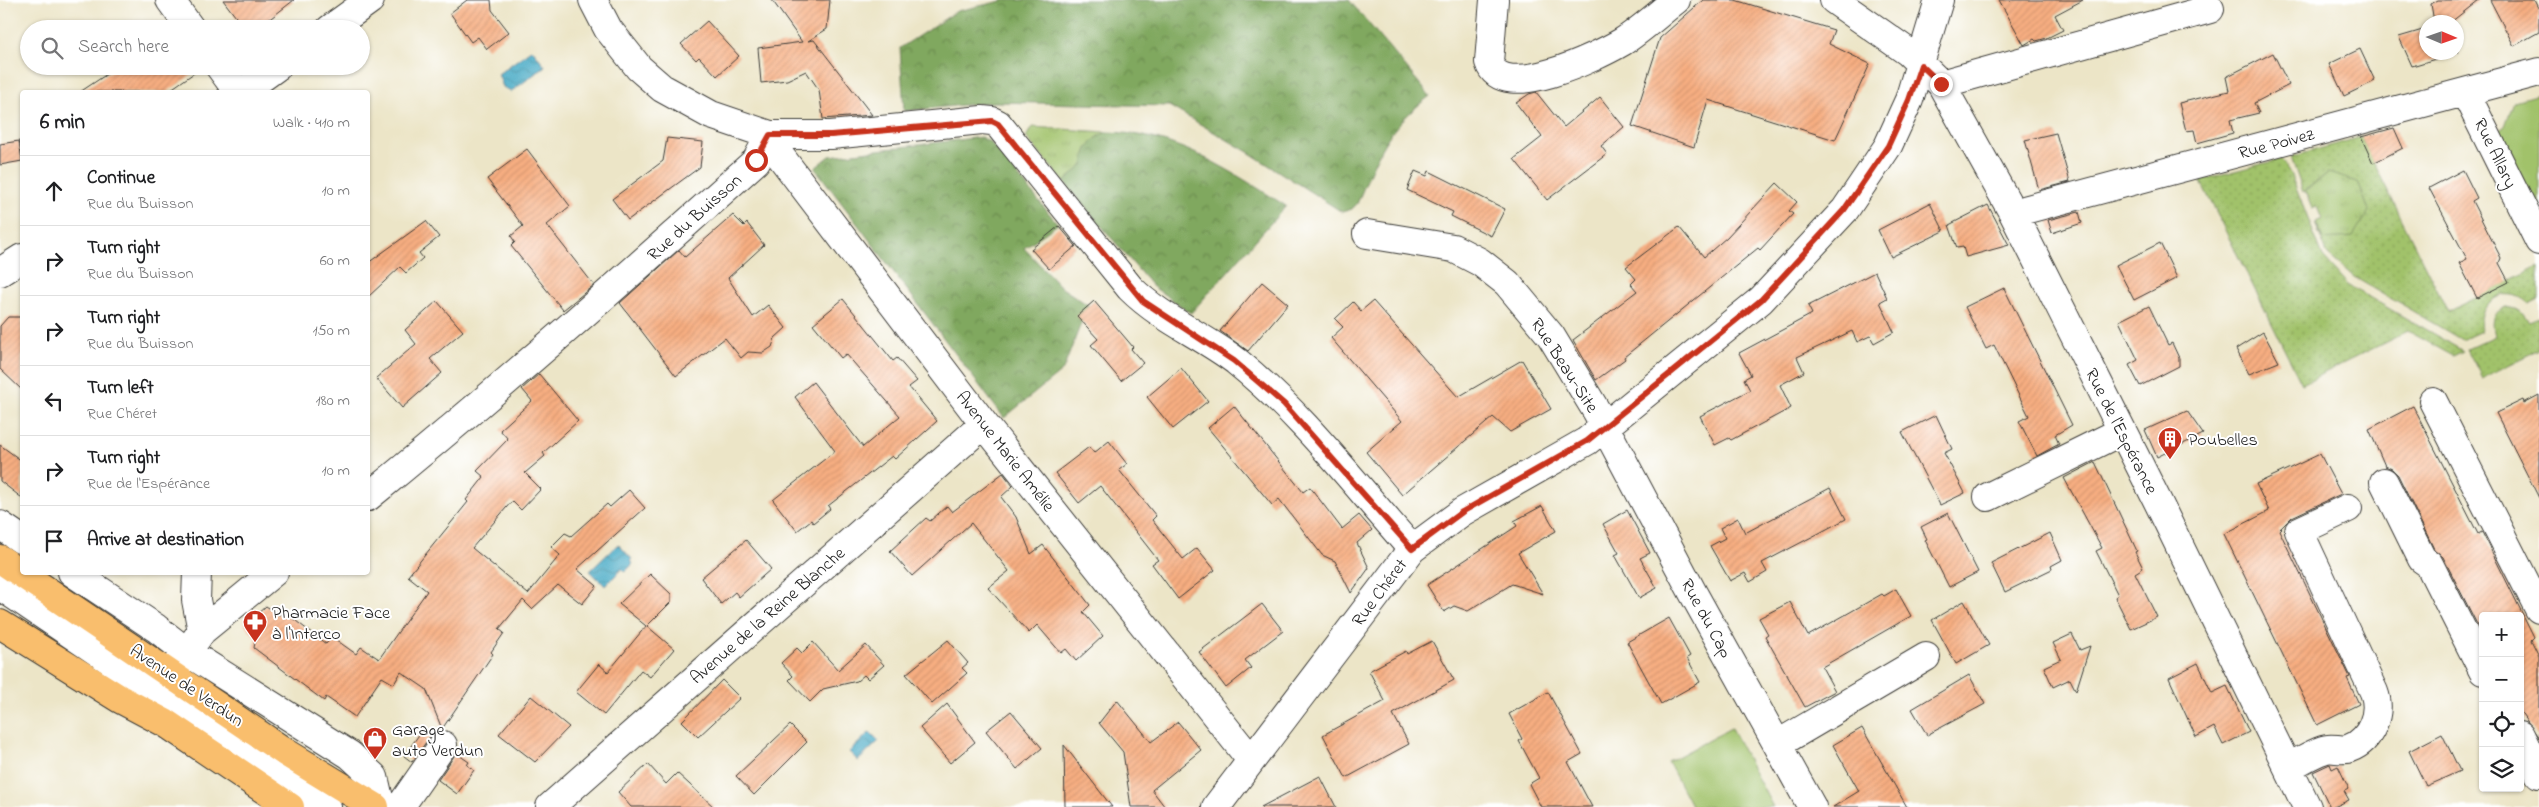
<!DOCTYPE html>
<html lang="en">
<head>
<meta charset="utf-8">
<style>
	body { margin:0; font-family:"Indie Flower",sans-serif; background:#f2f2f2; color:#202124 }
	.controls { position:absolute; right:15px; bottom:15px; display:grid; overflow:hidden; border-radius:5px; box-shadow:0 1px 4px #0004 }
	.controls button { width:45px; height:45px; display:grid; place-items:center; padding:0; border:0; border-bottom:1px solid #e0e0e0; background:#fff; color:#202124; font:25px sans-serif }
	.compass { position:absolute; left:2419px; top:15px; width:45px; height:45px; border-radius:50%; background:#fff; box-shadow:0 1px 4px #0004; rotate:92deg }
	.stop { position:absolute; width:15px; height:15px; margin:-11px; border:4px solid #c8321e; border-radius:50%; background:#fff }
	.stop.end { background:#c8321e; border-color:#fff; box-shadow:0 1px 5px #0008 }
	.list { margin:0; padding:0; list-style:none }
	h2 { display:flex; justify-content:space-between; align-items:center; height:65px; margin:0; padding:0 20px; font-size:21px }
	h2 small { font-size:16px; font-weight:400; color:#757577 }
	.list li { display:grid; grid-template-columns:32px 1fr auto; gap:15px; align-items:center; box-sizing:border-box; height:70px; padding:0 20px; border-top:1px solid #e0e0e0 }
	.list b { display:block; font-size:19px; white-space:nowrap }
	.list p { margin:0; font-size:16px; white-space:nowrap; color:#757577 }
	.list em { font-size:16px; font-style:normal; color:#757577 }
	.icon { flex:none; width:28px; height:28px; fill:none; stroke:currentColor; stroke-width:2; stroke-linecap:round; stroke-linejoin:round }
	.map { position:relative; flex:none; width:2539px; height:807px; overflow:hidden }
	.search { position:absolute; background:#fff; box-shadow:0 1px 4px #0004; left:20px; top:20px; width:350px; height:55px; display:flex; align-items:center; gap:12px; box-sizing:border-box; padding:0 18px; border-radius:28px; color:#757577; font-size:19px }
	.panel { position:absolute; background:#fff; box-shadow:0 1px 4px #0004; left:20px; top:90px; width:350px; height:485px; border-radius:5px }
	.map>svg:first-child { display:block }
	.grass { fill:url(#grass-dots); stroke:#5e6f43 }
	.forest { fill:url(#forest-crowns); stroke:#4e623d }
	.park { fill:url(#park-tufts); stroke:#5e6f43 }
	.garden { fill:#a1c26a; stroke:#5e6f43 }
	.water { fill:url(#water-waves); stroke:#306270 }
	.building { fill:url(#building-hatch) }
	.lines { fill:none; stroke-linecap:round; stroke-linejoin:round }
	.minor-casing { stroke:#3b3a36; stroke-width:30 }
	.major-casing { stroke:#3b3a36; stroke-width:30 }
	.minor { stroke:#fff; stroke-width:28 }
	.major { stroke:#f9be6d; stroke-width:28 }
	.route { stroke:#c8321e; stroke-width:6 }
	.labels { text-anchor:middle; stroke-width:4; stroke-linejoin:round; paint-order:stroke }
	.street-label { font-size:18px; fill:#1c1c1c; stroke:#fff }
	.poi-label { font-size:18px; fill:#1c1c1c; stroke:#fff; text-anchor:start }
</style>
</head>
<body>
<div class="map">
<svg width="2539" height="807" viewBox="0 0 2539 807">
	<defs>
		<pattern id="grass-dots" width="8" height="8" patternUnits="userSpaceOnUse" patternTransform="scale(1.25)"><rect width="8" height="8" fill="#a1c26a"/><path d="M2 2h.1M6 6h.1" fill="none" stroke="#8aa65b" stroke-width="1.8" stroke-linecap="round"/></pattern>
		<pattern id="forest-crowns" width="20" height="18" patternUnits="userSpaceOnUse" patternTransform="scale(1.25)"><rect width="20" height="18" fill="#80a85e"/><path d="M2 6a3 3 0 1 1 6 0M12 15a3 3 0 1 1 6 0" fill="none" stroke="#68884d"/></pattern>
		<pattern id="park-tufts" width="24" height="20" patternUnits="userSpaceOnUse" patternTransform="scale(1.25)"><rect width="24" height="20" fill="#a1c26a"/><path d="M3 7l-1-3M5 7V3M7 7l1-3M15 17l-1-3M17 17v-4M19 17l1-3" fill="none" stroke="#8aa65b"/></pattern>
		<pattern id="water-waves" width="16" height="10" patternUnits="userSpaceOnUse" patternTransform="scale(1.25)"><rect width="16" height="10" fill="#44a9c4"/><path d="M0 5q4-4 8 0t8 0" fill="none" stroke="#38899e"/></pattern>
		<pattern id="building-hatch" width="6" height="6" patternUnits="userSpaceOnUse" patternTransform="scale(1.25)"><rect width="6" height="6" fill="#f7ae81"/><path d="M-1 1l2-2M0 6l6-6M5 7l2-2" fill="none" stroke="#d3956f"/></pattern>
	</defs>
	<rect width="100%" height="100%" fill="#fff"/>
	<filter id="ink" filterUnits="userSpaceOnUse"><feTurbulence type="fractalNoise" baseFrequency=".02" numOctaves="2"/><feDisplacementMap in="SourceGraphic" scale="10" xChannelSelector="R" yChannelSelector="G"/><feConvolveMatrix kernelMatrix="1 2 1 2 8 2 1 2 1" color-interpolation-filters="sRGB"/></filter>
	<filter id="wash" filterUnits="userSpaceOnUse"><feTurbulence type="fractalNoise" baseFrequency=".0096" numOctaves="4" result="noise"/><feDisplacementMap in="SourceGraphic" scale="20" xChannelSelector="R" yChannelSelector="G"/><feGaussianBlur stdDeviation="1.12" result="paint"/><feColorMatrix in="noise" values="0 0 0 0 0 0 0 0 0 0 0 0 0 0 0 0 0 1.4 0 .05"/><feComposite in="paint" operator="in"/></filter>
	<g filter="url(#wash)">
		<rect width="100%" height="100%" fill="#ece5c7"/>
		<!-- grass -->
		<path class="grass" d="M2361 137 2448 312 2539 266V299L2529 304C2507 282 2476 302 2481 331L2462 340 2354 277 2327 254 2315 223 2323 239 2328 173 2303 192 2291 157Z
			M2281 159 2290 173 2323 257 2348 285 2463 351 2453 356 2408 331 2302 384 2200 180Z
			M2506 307 2520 310 2529 321 2539 317V350L2482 378 2467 349 2495 336C2492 322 2491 313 2506 307Z"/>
		<!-- forest -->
		<path class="forest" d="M1006 0H1349L1430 96C1383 132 1379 152 1357 204L1352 209 1342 212 1248 152 1169 106 994 102 904 111 900 48 957 11Z
			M1106 132C1174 132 1231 171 1286 206L1191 313 1152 286 1064 182 1083 165C1085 147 1090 141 1106 132Z
			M981 137 990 142 1058 224 1024 248 1062 288 1088 305 1063 370 1004 418 815 168 830 156Z"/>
		<!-- park -->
		<path class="park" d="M1032 127 1106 132C1090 141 1085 147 1083 165L1064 182 1026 137Z
			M2328 173 2358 182 2369 211 2353 237 2323 239 2316 222 2322 219 2317 207 2312 209 2305 191Z"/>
		<!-- garden -->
		<path class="garden" d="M2539 94V219L2494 134 2505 126 2514 101Z
			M1731 728 1773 807H1692L1668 762Z"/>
		<!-- water -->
		<path class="water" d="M532 49 545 66 511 92 503 87 498 74Z
			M618 544 632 559 630 561 633 564 625 572 622 569 605 586 590 571Z
			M870 732 879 741 858 761 849 752Z"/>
		<g id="blocks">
			<!-- building -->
			<path class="building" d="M223 0H294L257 29H245Z
				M467 0H491L492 10 509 32 487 49 478 37 471 42 450 13Z
				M772 0H830L827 29 808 41 814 40 872 115 823 119 819 90 806 71 787 80 761 83 758 48 802 42Z
				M1703 0H1735L1834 30 1829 44 1870 64 1835 140 1708 100 1694 147 1632 126 1660 38Z
				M1999 0H2083L2055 15 2063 30 2047 38 2036 41 2034 39 2024 45Z
				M2438 0H2479L2451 22H2434L2431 4Z
				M2490 0H2534L2539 10V32L2514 46Z
				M707 21 739 56 717 76 699 57 696 60 681 44Z
				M2426 29V52H2456V48L2459 52 2412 66 2399 37Z
				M2360 49 2375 81 2344 96 2329 64Z
				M2273 53 2289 85 2254 103 2259 113 2230 120 2233 133 2197 143 2194 130 2186 131 2179 103 2229 91 2226 77Z
				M119 66H204L167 92H80Z
				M1536 92 1564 127 1600 97 1624 127 1601 146 1607 154 1547 200 1514 159 1542 137 1516 103 1529 94Z
				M2394 128 2403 148 2373 163 2361 137Z
				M2056 133 2070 182 2039 190 2025 140Z
				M667 138 703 142 700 167 628 220 612 199 663 161Z
				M19 141 22 161 0 165V144Z
				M527 149 570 206 547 225 594 285 563 310 511 246 515 242 511 236 523 226 487 179Z
				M2463 170 2477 198 2472 201 2501 258 2499 263 2509 282 2477 298 2459 263 2467 259 2429 188Z
				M1415 171 1427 176 1429 171 1505 209 1491 236 1451 216 1453 212 1407 190Z
				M1777 183 1797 202 1789 211 1793 214 1760 250 1758 248 1624 357 1625 359 1596 380 1573 340 1637 291 1631 284 1636 279 1626 267 1679 227 1704 257 1727 237Z
				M1930 203 1944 231 1891 257 1878 230Z
				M1988 205 2009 245 1966 257 1963 247 1957 248 1949 225Z
				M2079 212 2082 223 2052 233 2048 220Z
				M733 215 744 226 747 223 764 245 728 278 753 317 768 305 786 328 775 338 772 347 763 353 748 352 741 358 725 338 676 376 620 303 679 250 685 257Z
				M426 221 439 237 419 253 423 258 406 273 400 267 368 297V263Z
				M1059 226 1076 246 1049 269 1031 249Z
				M2160 243 2177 278 2134 300 2116 265Z
				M1875 272 1887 298 1880 302 1894 332 1874 343 1870 336 1857 342 1852 331 1797 357 1804 372 1780 385 1791 408 1731 440 1729 438 1715 445 1700 416 1750 390 1744 379 1751 375 1739 353 1812 314 1808 306Z
				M1262 282 1288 304 1248 351 1220 331Z
				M2004 288 2072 425 2055 435 2059 444 2037 456 2019 421 2029 416 1994 345 1986 349 1965 307Z
				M843 299 893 361 897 358 917 381 909 387 937 421 895 459 892 456 828 506 830 509 813 523 811 520 797 531 773 500 835 451 795 397 813 382 863 447 900 416 846 354 841 358 813 324Z
				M437 301 463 331 430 359 442 373 402 408 376 378 416 344 405 330Z
				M1094 301 1133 347 1131 349 1143 363 1121 381 1091 345 1098 339 1077 316Z
				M1373 301 1458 397 1522 360 1551 409 1510 432 1493 417 1402 495 1366 452 1402 421 1331 338 1343 327 1335 319 1353 302 1361 311Z
				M2149 306 2168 345 2172 343 2179 358V366L2140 386 2129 365 2138 360 2119 321Z
				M8 317H22V390L0 369V326Z
				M2263 332 2279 362 2249 374 2236 349Z
				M1181 368 1208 401 1173 429 1147 397Z
				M539 374 578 421 543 453 545 456 525 473 541 489 521 510 512 501 472 548 528 594 560 555 551 547 565 533 571 536 607 504 610 507 629 490 645 508 577 569 597 586 582 604 558 585 532 609 523 600 499 629 504 633 491 652 493 654 442 729 426 689 401 672 394 684 382 677 355 717 326 697 324 701 254 648 256 637 245 625 266 606 279 615 283 611 326 644 332 637 356 654 361 647 379 659 427 591 408 576 468 502 466 500 484 477 477 471 508 439 500 430 532 401 522 389Z
				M2539 395V498L2496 413 2523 400 2524 403Z
				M1234 406 1303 492 1310 487 1342 529 1359 515 1372 530 1357 543 1369 568 1351 593 1335 561 1322 555 1279 499 1272 505 1208 428Z
				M2413 406 2478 534 2482 532 2534 637 2531 640 2539 656V738L2520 711V616H2483V636L2443 557 2434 549 2398 475 2392 469 2385 466 2369 429Z
				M2187 411 2203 434 2157 457 2145 430Z
				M1936 415 1952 449 1944 453 1965 493 1940 505 1902 432Z
				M1109 441 1127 464 1119 470 1156 516 1152 520 1183 559 1197 548 1215 570 1178 599 1152 564 1158 560 1100 486 1079 503 1055 473 1089 447 1094 453Z
				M0 445 22 461V498L0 481Z
				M2320 454 2341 494 2292 517 2279 530 2350 677 2347 678 2359 704 2317 725 2224 534 2269 511 2256 484Z
				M2095 462 2137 551 2135 552 2143 568 2135 573 2157 617 2131 629 2115 597 2118 595 2096 551 2102 548 2064 478Z
				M1003 473 1013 486 1001 497 1016 517 1031 554 1043 545 1090 605 1083 612 1103 636 1076 661 1066 649 1061 653 1037 625 1029 633 988 588 1009 571 971 523 912 576 890 551 926 518 930 521 947 506 952 512Z
				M1830 488 1846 519 1762 563 1767 572 1750 582 1745 573 1730 581 1710 546 1725 538 1720 528 1738 518 1745 533Z
				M1542 506 1556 531 1518 553 1543 594 1512 584 1468 611 1454 606 1444 612 1427 585 1517 526 1514 521Z
				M1627 510 1650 553 1640 558 1657 588 1639 598 1615 555 1619 553 1603 524Z
				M1948 513 1978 572 1949 587 1925 540 1927 539 1921 527Z
				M2050 533 2062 560 2051 566 2052 569 2005 592 1991 563Z
				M746 540 771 569 739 597 735 592 721 604 701 578Z
				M650 574 671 594V602L647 626 674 649 650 677 641 670 604 715 576 692 599 664 608 672 646 626 619 604Z
				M1896 589 1911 616 1822 667 1835 691 1805 707 1765 636 1768 634 1759 618 1790 602 1808 636 1882 594 1884 596Z
				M1964 601 1989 645 1956 664 1932 620Z
				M1262 604 1283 631 1245 660 1251 668 1226 688 1199 652Z
				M1669 618 1690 656 1687 658 1700 682 1661 704 1627 642Z
				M2072 634 2080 650 2090 646 2076 691 2070 679 2053 687 2044 667 2061 659 2053 643Z
				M948 640 968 663 962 668 967 673 932 704 906 674Z
				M1432 641 1454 680 1393 714 1409 744 1346 778 1323 735 1385 701 1369 671 1406 651 1407 654Z
				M813 642 838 670 866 645 884 665 868 679 864 675 857 681 823 689 810 702 789 680 793 676 781 663 797 648 802 653Z
				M2198 663 2212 693 2227 686 2249 732 2223 745 2214 727 2196 737 2169 678Z
				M1969 675 1985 704 1927 735 1912 709Z
				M722 680 740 698 698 737 682 721Z
				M1548 692 1582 754 1568 762 1592 807H1541L1529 784 1539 778 1519 741 1522 739 1509 714Z
				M531 696 569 727 535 762 499 734Z
				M1117 700 1151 742 1178 722 1201 750 1152 790 1165 807H1131L1123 752 1099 723Z
				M947 704 975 742 950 763 920 728Z
				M1011 711 1042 748 1017 769 986 731Z
				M790 725 807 742 754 795 736 776Z
				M1862 728 1907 807H1833L1859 791 1833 745Z
				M423 729 431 735 412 762 404 756Z
				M2442 734 2460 771 2426 786 2409 751Z
				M1064 745 1112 807H1065Z
				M456 753 469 762 467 765 474 770 457 794 438 780Z
				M648 764 666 784 677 773 714 807H631L618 792Z
				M2330 764 2332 769 2338 766 2349 789 2344 791 2349 800 2334 807H2330L2313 772Z
				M1320 776 1336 807H1261Z"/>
		</g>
	</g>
	<g filter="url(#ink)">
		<use href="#blocks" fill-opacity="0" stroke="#3b3a36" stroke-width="1"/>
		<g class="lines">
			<defs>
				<path id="minor" d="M170 0 191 29
					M593 0 608 29 639 68 662 88 711 115 770 135H831L982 120 992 121 998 124 1130 288C1161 319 1202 335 1236 361 1303 415 1355 485 1412 549
					M1494 0 1489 62C1501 104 1598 56 1622 42 1641 30 1658 14 1676 0
					M1834 0 1908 52 1941 84 2013 213 2158 502 2307 807
					M330 29 370 0
					M219 66 238 92
					M1941 84 2210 9 2205 0
					M242 92 278 66
					M2465 92 2539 241
					M770 135 781 157 984 424 1251 760
					M2013 213 2539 72
					M1367 234 1453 248 1480 262 1507 283 1551 336 1597 412 1693 593 1812 807
					M0 272 22 258
					M2433 401 2539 609
					M2384 482 2422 559 2429 564 2483 671
					M368 497C501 389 629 275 756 161L770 135
					M1988 497 2122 431
					M0 525 22 540
					M72 572 156 628 187 652 350 755 374 777 381 807
					M197 572 196 600 202 631
					M0 586 327 807
					M177 666 202 631 274 572
					M2520 735 2539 774
					M1778 744 1926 657
					M2288 767C2299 762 2311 754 2323 750 2332 746 2341 752 2350 748 2371 740 2382 713 2374 692L2299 531 2348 508
					M400 807 443 745
					M550 807 984 424
					M1216 807 1412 549 1462 512 1587 441 1761 300 1845 210 1888 146 1909 100 1939 0"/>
				<path id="major" d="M0 559 285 752 375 807
					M0 624 120 699 167 724 290 807"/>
			</defs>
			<!-- minor casing -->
			<use href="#minor" class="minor-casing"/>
			<!-- major casing -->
			<use href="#major" class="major-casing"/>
			<!-- minor -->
			<use href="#minor" class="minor"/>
			<!-- major -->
			<use href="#major" class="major"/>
		</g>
	</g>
	<g class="lines" filter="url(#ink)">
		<!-- route -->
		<path class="route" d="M756 160 770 135H831L992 121 998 124 1143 301 1234 361 1284 404 1412 549 1462 512 1587 441 1761 300 1844 210 1888 146 1909 100 1921 65 1941 84"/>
	</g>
	<!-- icons -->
	<defs>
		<symbol id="building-pin" viewBox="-11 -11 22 30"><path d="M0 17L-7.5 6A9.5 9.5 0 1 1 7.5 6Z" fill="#c8321e" stroke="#fff"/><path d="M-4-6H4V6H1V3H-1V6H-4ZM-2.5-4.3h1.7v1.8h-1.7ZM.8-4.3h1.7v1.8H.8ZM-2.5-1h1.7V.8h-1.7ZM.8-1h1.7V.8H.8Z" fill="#fff"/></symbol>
		<symbol id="pharmacy-pin" viewBox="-11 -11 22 30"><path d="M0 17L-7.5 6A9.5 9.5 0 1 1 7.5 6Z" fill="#c8321e" stroke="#fff"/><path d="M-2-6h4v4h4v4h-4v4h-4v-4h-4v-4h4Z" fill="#fff"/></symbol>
		<symbol id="shop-pin" viewBox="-11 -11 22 30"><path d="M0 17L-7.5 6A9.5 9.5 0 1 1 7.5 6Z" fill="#c8321e" stroke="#fff"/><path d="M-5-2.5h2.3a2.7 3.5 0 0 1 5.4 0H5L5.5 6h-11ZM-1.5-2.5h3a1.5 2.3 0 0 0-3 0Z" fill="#fff"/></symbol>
	</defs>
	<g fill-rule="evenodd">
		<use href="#building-pin" x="2156" y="425" width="28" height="38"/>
		<use href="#pharmacy-pin" x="241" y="608" width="28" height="38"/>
		<use href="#shop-pin" x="361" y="725" width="28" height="38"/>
	</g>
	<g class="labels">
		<!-- street labels -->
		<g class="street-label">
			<text transform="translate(2276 143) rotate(-15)" y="6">Rue Poivez</text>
			<text transform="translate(2496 153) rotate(64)" y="6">Rue Allary</text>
			<text transform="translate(694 217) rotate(-42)" y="6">Rue du Buisson</text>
			<text transform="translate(1565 365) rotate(57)" y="6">Rue Beau-Site</text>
			<text transform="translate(2122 431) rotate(63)" y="6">Rue de l'Espérance</text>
			<text transform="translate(1006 451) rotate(52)" y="6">Avenue Marie Amélie</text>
			<text transform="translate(1379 592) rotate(-53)" y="6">Rue Chéret</text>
			<text transform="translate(767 615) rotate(-41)" y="6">Avenue de la Reine Blanche</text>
			<text transform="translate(1707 618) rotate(61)" y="6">Rue du Cap</text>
			<text transform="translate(187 685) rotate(34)" y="6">Avenue de Verdun</text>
		</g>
		<!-- poi labels -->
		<g class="poi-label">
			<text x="2188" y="445">Poubelles</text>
			<text x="272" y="618">Pharmacie Face<tspan x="272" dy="21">à l'Interco</tspan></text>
			<text x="392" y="735">Garage<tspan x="392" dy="21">auto Verdun</tspan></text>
		</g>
	</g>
</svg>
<div class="controls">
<button>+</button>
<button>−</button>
<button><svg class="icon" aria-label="locate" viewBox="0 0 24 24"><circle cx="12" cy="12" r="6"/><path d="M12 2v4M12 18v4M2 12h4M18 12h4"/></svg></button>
<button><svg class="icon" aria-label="layers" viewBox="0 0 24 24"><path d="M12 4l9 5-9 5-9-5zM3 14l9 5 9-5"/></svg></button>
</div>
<svg class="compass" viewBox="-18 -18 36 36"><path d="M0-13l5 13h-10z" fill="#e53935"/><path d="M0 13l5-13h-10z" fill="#757577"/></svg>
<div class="stop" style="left:756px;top:160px"></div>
<div class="stop end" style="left:1941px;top:84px"></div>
<div class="search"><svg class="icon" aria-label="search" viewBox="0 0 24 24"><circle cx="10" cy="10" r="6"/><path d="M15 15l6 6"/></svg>Search here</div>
<section class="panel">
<h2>6 min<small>Walk · 410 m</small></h2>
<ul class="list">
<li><svg class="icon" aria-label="ahead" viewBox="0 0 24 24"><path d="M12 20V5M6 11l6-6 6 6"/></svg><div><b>Continue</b><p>Rue du Buisson</p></div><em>10 m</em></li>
<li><svg class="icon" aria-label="right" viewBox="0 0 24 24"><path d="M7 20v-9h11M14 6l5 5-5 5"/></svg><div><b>Turn right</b><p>Rue du Buisson</p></div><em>60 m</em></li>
<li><svg class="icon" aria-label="right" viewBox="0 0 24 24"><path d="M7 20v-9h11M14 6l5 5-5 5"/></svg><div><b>Turn right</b><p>Rue du Buisson</p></div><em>150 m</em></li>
<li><svg class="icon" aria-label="left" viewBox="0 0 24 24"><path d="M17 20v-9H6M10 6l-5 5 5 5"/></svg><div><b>Turn left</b><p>Rue Chéret</p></div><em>180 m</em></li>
<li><svg class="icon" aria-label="right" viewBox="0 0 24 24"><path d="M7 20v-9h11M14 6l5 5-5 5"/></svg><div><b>Turn right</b><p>Rue de l'Espérance</p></div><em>10 m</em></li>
<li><svg class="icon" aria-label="arrive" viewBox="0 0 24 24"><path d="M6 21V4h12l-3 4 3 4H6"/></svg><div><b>Arrive at destination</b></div></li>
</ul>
</section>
</div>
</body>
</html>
